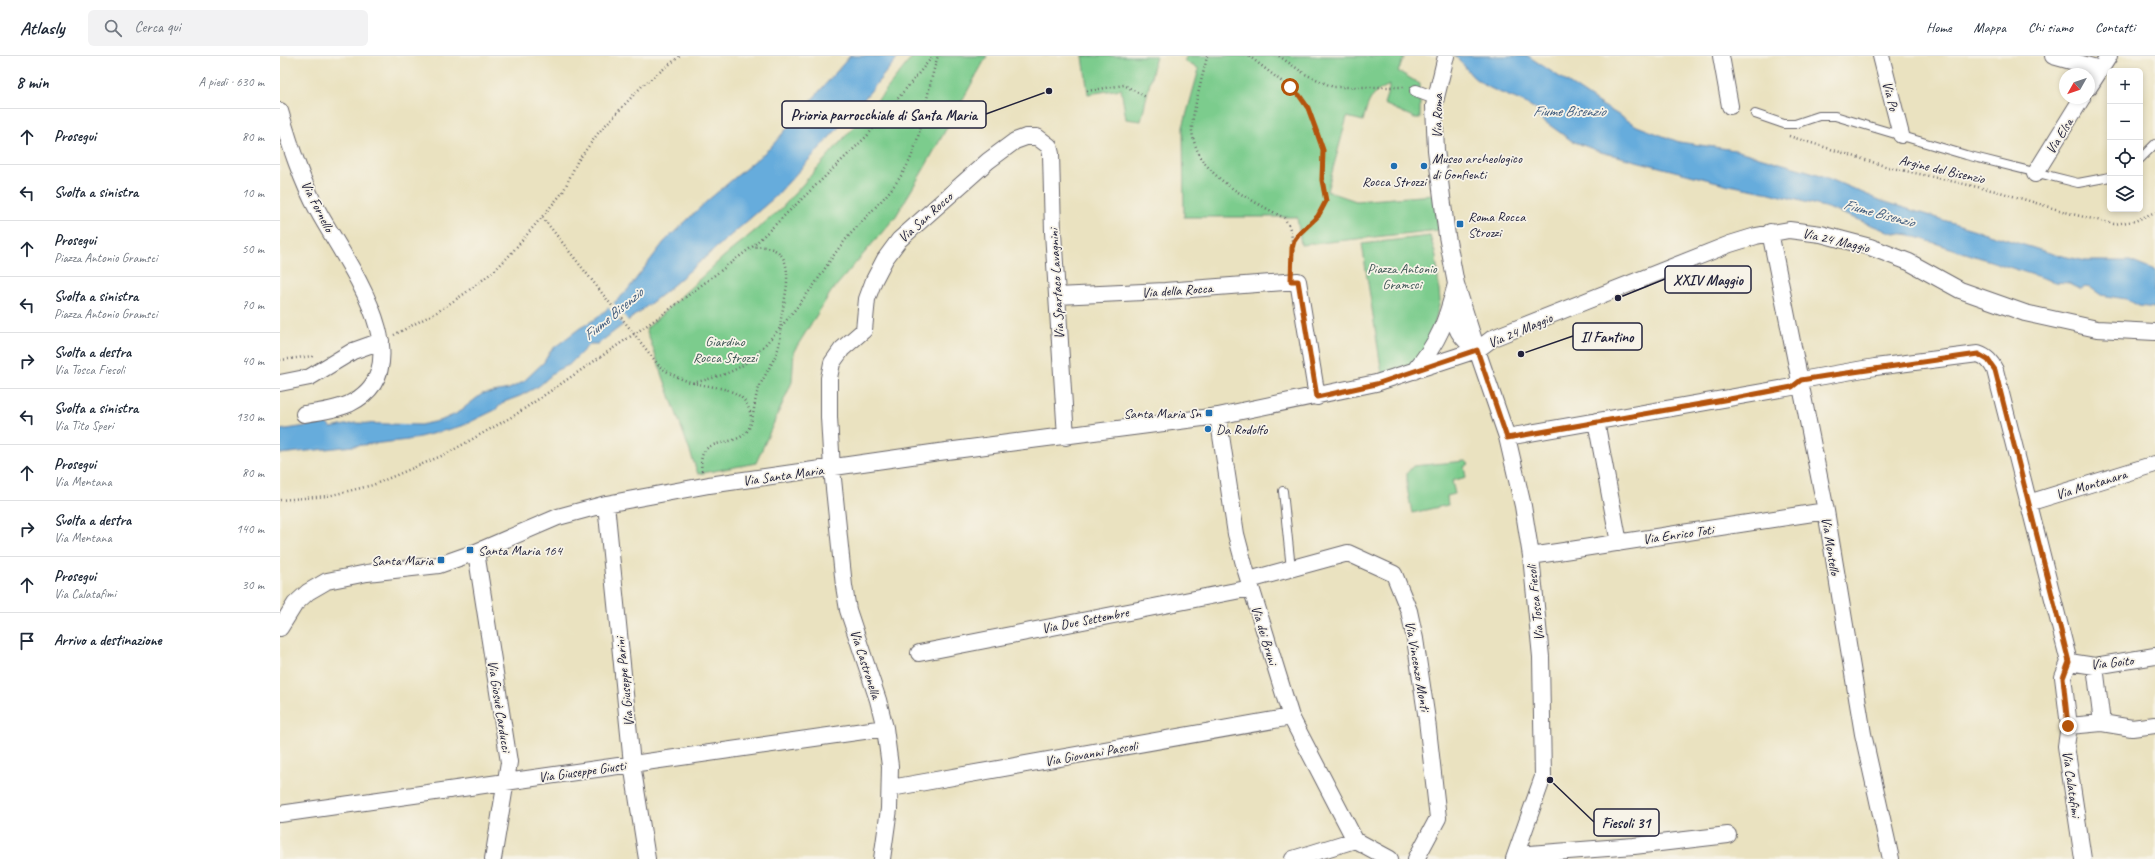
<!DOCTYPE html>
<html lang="it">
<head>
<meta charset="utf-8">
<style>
	body { margin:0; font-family:Caveat,sans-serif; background:#f2f2f3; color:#1f2937 }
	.controls { position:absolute; right:12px; top:12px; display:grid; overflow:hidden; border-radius:6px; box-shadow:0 2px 6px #0003 }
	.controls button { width:36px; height:36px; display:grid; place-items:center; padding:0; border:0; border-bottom:1px solid #e0e1e3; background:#fff; color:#1f2937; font:20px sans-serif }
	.compass { position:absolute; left:1779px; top:12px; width:36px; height:36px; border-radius:50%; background:#fff; box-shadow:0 2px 6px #0003; rotate:230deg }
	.stop { position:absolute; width:12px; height:12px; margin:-9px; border:3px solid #b45309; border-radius:50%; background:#fff }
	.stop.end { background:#b45309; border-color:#fff; box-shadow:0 1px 4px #0008 }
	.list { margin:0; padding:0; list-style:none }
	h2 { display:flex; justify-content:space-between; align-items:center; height:52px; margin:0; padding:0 16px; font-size:17px }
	h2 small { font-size:13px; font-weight:400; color:#747a83 }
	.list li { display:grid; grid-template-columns:26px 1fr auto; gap:12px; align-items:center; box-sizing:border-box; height:56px; padding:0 16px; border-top:1px solid #e0e1e3 }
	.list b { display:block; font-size:15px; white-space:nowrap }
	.list p { margin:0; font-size:13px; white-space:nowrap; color:#747a83 }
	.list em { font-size:13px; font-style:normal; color:#747a83 }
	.icon { flex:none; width:22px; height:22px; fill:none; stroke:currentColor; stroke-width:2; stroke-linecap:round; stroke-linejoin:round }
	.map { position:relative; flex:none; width:1875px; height:803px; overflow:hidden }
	header { display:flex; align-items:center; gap:24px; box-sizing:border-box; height:56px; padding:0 20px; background:#fff; border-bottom:1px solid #e0e1e3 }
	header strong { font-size:19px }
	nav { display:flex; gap:22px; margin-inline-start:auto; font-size:14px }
	.search { width:280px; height:36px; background:#f2f2f3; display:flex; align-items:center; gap:10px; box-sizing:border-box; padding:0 14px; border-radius:6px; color:#747a83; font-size:15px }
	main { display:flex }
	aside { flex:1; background:#fff }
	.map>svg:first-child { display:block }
	.green { fill:#7bcc8d; stroke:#4e7764 }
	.water { fill:#66acdc; stroke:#44678c }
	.pier { fill:#eae2c0 }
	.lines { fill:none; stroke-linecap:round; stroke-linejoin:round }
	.service-casing { stroke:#68656a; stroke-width:10 }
	.pedestrian-casing { stroke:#68656a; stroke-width:14 }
	.minor-casing { stroke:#68656a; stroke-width:18 }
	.path { stroke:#68656a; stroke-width:2.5; stroke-dasharray:1 3; stroke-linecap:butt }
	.service { stroke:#fff; stroke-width:8 }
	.pedestrian { stroke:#fff; stroke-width:12 }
	.minor { stroke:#fff; stroke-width:16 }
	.path-bridge { stroke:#68656a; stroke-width:2.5; stroke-dasharray:1 3; stroke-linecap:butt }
	.route { stroke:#b45309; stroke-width:5 }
	.poi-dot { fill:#1f6fb2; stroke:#f7f3e8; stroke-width:1.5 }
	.labels { text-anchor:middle; stroke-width:3.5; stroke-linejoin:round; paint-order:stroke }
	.street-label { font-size:14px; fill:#22223b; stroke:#f7f3e8 }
	.poi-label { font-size:14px; fill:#22223b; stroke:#f7f3e8; text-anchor:start }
	.park-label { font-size:14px; fill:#3d5554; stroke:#f7f3e8 }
	.water-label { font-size:15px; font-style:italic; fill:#3d597b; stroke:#f7f3e8 }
	.leader { fill:none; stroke:#22223b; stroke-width:1.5 }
	.callout-dot { fill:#22223b; stroke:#f7f3e8; stroke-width:1.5 }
	.callout { fill:#f7f3e8; stroke:#22223b; stroke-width:1.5 }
	.callout-label { font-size:15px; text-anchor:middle; font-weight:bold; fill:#22223b }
</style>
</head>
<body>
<header>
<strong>Atlasly</strong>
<div class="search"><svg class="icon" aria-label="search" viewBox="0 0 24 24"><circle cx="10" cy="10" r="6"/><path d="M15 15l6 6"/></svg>Cerca qui</div>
<nav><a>Home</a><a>Mappa</a><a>Chi siamo</a><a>Contatti</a></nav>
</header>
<main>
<aside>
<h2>8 min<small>A piedi · 630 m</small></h2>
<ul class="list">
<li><svg class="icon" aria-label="ahead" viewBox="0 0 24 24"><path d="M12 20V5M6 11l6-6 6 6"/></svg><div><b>Prosegui</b></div><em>80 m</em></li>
<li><svg class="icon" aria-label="left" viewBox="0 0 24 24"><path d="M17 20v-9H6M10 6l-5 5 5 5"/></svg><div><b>Svolta a sinistra</b></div><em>10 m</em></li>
<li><svg class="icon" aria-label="ahead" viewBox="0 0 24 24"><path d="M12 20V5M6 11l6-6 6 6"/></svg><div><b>Prosegui</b><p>Piazza Antonio Gramsci</p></div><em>50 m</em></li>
<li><svg class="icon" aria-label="left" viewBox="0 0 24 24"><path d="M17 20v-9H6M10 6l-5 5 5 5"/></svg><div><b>Svolta a sinistra</b><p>Piazza Antonio Gramsci</p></div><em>70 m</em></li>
<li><svg class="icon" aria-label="right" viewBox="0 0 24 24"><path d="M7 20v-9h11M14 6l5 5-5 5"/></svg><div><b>Svolta a destra</b><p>Via Tosca Fiesoli</p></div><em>40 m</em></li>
<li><svg class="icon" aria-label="left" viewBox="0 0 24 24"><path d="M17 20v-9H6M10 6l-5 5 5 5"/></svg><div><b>Svolta a sinistra</b><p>Via Tito Speri</p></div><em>130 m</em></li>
<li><svg class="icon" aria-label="ahead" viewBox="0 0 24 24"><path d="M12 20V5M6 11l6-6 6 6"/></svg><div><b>Prosegui</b><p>Via Mentana</p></div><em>80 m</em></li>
<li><svg class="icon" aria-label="right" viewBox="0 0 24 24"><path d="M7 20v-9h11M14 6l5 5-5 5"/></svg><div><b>Svolta a destra</b><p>Via Mentana</p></div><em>140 m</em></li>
<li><svg class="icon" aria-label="ahead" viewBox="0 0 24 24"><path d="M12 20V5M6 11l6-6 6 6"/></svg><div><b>Prosegui</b><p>Via Calatafimi</p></div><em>30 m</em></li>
<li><svg class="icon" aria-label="arrive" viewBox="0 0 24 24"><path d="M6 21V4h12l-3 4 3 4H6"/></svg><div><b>Arrivo a destinazione</b></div></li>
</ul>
</aside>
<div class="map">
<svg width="1875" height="803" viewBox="0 0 1875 803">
	<rect width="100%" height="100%" fill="#f7f3e8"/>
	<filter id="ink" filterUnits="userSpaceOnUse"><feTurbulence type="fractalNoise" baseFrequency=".025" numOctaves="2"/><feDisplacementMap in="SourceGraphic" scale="8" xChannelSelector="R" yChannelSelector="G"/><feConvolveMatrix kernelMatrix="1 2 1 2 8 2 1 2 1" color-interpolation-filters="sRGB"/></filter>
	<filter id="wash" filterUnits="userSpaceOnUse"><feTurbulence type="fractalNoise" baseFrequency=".012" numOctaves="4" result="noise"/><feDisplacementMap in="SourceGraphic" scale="16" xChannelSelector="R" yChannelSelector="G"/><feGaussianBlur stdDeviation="0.9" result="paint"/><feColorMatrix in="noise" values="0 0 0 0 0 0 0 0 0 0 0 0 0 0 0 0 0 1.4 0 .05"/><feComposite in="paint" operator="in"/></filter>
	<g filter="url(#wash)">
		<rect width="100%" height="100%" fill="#eae2c0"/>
		<!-- green -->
		<path class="green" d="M633 0H707L645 111 616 160 551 236 514 295 512 326 476 407 418 418 366 273 442 202 500 154 602 39Z
			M803 0H876L861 65 846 63 841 33 808 38Z
			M907 0H1125L1118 15 1140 28V62H1135L1104 48 1110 29C1090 37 1088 46 1083 65L1067 61 1047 135 1076 145 1154 139 1159 174 1021 189 1017 161H904L903 71 919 13 904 5Z
			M1150 180 1156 200 1160 245 1150 287 1132 310 1102 318 1082 188Z
			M1185 405 1189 408 1184 411 1186 421 1172 425 1175 438 1167 440 1168 449 1132 457 1127 432V417L1133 410Z"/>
		<!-- water -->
		<path class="water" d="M570 0H619L580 48 495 141 385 236 318 288H310L289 309 277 314 259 330 240 340 224 346 215 354 182 370 128 384 0 398V374L46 367 51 372 75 367 141 369 162 364 176 358 202 338 229 333 243 326 264 306 271 294 300 272 317 262 346 236 384 186 427 145 490 92Z
			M1174 0H1248L1320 48 1357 70 1399 86 1455 94 1538 118 1602 145 1773 198 1806 205H1850L1875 215V252L1859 250 1846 243 1821 239 1811 232 1805 231 1801 233 1789 227 1775 226 1630 179 1609 176 1548 152 1490 137 1449 129 1321 96 1292 85 1258 61V55C1240 41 1215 38 1197 24 1187 17 1184 6 1174 0Z"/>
		<!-- pier -->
		<path class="pier" d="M332 245 349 266 344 270 327 250Z"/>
	</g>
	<g filter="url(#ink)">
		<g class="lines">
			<defs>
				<path id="service" d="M1475 58 1504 68H1515L1539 60H1555L1686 99 1798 127 1830 121
					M1860 103 1875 88
					M1003 435 1011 513"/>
				<path id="pedestrian" d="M1136 35 1155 42"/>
				<path id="minor" d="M1166 0 1154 50 1156 94 1167 180 1176 228 1197 294 1227 381 1243 450 1251 500 1261 601 1263 721 1234 803
					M1441 0 1450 50
					M1601 0 1621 79
					M1773 0 1820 13
					M1809 31 1829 0
					M0 55C10 89 21 124 38 155 63 202 147 310 69 348 55 354 39 356 24 358
					M1755 118 1802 42
					M1490 176 1546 455 1583 678 1611 803
					M777 240 885 235 1018 225 1037 341
					M1174 251C1173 272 1180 282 1197 294
					M1134 315C1160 285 1166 265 1176 228
					M0 327 30 321 73 295 101 285
					M938 360 956 478 965 512 1011 661 1075 784
					M1316 365 1339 487
					M1227 381 1512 331 1521 324 1595 311 1698 298C1707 301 1711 306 1715 314L1789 606
					M1748 447 1875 408
					M326 448 352 708 367 803
					M196 496 229 706 213 803
					M1251 500 1546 455
					M969 524 1068 497 1114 518 1129 555 1135 583 1147 664 1158 762 1136 803
					M0 572 15 548 28 536 47 525 87 517 159 509 196 496 278 461 326 448 429 429 659 396 938 360 1096 327 1197 294 1213 282 1450 188 1476 180 1509 174 1541 178 1590 191 1629 206 1680 234 1745 257 1817 273 1875 276
					M639 597 971 532
					M1789 606 1783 621 1789 670 1786 690 1803 803
					M1789 606 1815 610 1875 600
					M1822 667 1852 672 1875 669
					M1789 670 1822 667 1815 610
					M611 732 1011 661
					M0 758 605 672
					M1236 799 1354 790 1448 779
					M602 803 609 753 610 710 605 672 598 644 568 554 564 530 552 413 549 361V322L552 307 562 293 584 274 587 243 594 224 605 203 619 184 708 105 735 85 746 81H757L769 90 771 98 773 176 786 381
					M1013 803 1075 784 1110 803"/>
			</defs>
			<!-- service casing -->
			<use href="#service" class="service-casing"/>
			<!-- pedestrian casing -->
			<use href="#pedestrian" class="pedestrian-casing"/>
			<!-- minor casing -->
			<use href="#minor" class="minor-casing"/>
			<!-- path -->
			<path class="path" d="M927 0C924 17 911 59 912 75 917 121 969 142 1004 162 1010 170 1012 177 1012 187
				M969 0 1019 39 1028 52 1043 94 1042 124 1046 145 1039 160 1019 178 1014 185 1011 210
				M999 0 1025 18 1053 31H1124
				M807 35 844 29 866 41
				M1509 80 1608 111 1720 136 1792 158 1834 168 1855 165 1875 156
				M262 162 267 167
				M114 279 157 256 184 238 214 215 228 201 283 136 297 106 319 76 362 30 400 0
				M0 304 33 300
				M380 311C391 318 401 324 414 327 437 333 466 330 471 361
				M413 327C432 322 453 318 468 305 493 283 514 255 534 229 544 215 552 200 563 187 586 158 618 134 632 99 644 68 647 33 658 0
				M422 415C415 375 457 396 469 372 474 361 474 348 477 337 483 319 498 302 500 284 501 277 500 270 501 263 506 234 521 186 472 191
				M0 444 48 440 93 429 166 398 235 359 382 259 472 191 587 80 653 0"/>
			<!-- service -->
			<use href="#service" class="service"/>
			<!-- pedestrian -->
			<use href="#pedestrian" class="pedestrian"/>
			<!-- minor -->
			<use href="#minor" class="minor"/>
			<!-- path-bridge -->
			<path class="path-bridge" d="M267 167 380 311"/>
		</g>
	</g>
	<g class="lines" filter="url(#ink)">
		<!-- route -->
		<path class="route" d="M1010 31 1019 39 1028 52 1036 74 1043 94 1042 124 1046 145 1038 160 1019 178 1014 185 1012 192 1011 225H1018L1037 341 1096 328 1197 294 1227 382 1455 342 1512 331 1521 324 1546 320 1698 298 1708 304 1715 314 1789 606 1783 622 1788 670"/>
	</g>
	<!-- markers -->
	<g class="poi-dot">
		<circle cx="1114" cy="110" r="4"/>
		<circle cx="1144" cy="110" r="4"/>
		<rect x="1176" y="164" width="8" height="8" rx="2"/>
		<rect x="925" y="353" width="8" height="8" rx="2"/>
		<circle cx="928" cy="373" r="4"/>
		<rect x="186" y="490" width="8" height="8" rx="2"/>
		<rect x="157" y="500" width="8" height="8" rx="2"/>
	</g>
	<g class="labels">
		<!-- street labels -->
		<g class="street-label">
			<text transform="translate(1611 40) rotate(76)" y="5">Via Po</text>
			<text transform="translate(1157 60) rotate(-89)" y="5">Via Roma</text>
			<text transform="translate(1779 80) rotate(-58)" y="5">Via Elsa</text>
			<text transform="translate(1662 113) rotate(13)" y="5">Argine del Bisenzio</text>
			<text transform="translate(38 150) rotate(63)" y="5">Via Fornello</text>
			<text transform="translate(645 161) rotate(-42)" y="5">Via San Rocco</text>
			<text transform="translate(1556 184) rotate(13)" y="5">Via 24 Maggio</text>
			<text transform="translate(776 228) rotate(-93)" y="5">Via Spartaco Lavagnini</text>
			<text transform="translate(897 234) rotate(-4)" y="5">Via della Rocca</text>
			<text transform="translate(1240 274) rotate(-23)" y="5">Via 24 Maggio</text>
			<text transform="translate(503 419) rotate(-8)" y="5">Via Santa Maria</text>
			<text transform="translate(1811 428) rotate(-17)" y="5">Via Montanara</text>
			<text transform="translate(1398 478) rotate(-8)" y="5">Via Enrico Toti</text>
			<text transform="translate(1551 490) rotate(81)" y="5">Via Montello</text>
			<text transform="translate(1255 547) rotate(-96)" y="5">Via Tosca Fiesoli</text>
			<text transform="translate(805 564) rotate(-11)" y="5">Via Due Settembre</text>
			<text transform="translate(985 579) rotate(73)" y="5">Via dei Bruni</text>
			<text transform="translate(1832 606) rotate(-6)" y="5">Via Goito</text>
			<text transform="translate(586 608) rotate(72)" y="5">Via Castronella</text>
			<text transform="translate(1138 610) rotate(80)" y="5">Via Vincenzo Monti</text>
			<text transform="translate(344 626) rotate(-96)" y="5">Via Giuseppe Parini</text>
			<text transform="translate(220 650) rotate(81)" y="5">Via Giosuè Carducci</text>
			<text transform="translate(811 697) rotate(-10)" y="5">Via Giovanni Pascoli</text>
			<text transform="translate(302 715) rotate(-8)" y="5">Via Giuseppe Giusti</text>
			<text transform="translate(1792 728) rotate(82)" y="5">Via Calatafimi</text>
		</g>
		<!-- poi labels -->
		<g class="poi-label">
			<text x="1152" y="107">Museo archeologico<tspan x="1152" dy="16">di Gonfienti</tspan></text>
			<text x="1114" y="130" text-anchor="middle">Rocca Strozzi</text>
			<text x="1188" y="165">Roma Rocca<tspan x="1188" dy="16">Strozzi</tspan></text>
			<text x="921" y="362" text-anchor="end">Santa Maria Sn</text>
			<text x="936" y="378">Da Rodolfo</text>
			<text x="198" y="499">Santa Maria 164</text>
			<text x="153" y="509" text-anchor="end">Santa Maria</text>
		</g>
		<!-- park labels -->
		<g class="park-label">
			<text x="1122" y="217">Piazza Antonio<tspan x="1122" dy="16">Gramsci</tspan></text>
			<text x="445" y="290">Giardino<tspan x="445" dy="16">Rocca Strozzi</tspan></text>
		</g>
		<!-- water labels -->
		<g class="water-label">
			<text x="1289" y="60">Fiume Bisenzio</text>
			<text transform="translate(1599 157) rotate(15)" y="5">Fiume Bisenzio</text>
			<text transform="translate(333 258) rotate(-40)" y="5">Fiume Bisenzio</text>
		</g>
	</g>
	<!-- callouts -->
	<path class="leader" d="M769 35L706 58M1338 242L1385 223M1241 298L1293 280M1270 724L1314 766"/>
	<g class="callout-dot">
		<circle cx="769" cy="35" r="4"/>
		<circle cx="1338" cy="242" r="4"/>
		<circle cx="1241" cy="298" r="4"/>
		<circle cx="1270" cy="724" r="4"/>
	</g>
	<g class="callout">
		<rect x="502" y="45" width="204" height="27" rx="4"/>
		<rect x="1385" y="210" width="86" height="27" rx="4"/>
		<rect x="1293" y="267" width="69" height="27" rx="4"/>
		<rect x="1314" y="753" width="65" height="27" rx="4"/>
	</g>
	<g class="callout-label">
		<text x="604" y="64">Prioria parrocchiale di Santa Maria</text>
		<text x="1428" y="229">XXIV Maggio</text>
		<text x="1327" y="286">Il Fantino</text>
		<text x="1346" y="772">Fiesoli 31</text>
	</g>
</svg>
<div class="controls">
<button>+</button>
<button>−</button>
<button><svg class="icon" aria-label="locate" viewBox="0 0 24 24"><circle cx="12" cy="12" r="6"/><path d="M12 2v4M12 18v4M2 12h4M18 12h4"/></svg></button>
<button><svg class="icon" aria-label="layers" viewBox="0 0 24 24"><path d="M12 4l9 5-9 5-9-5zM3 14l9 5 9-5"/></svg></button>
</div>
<svg class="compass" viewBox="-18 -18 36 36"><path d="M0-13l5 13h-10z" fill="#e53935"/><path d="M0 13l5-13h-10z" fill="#747a83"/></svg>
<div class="stop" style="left:1010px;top:31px"></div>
<div class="stop end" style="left:1788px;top:670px"></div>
</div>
</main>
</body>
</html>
